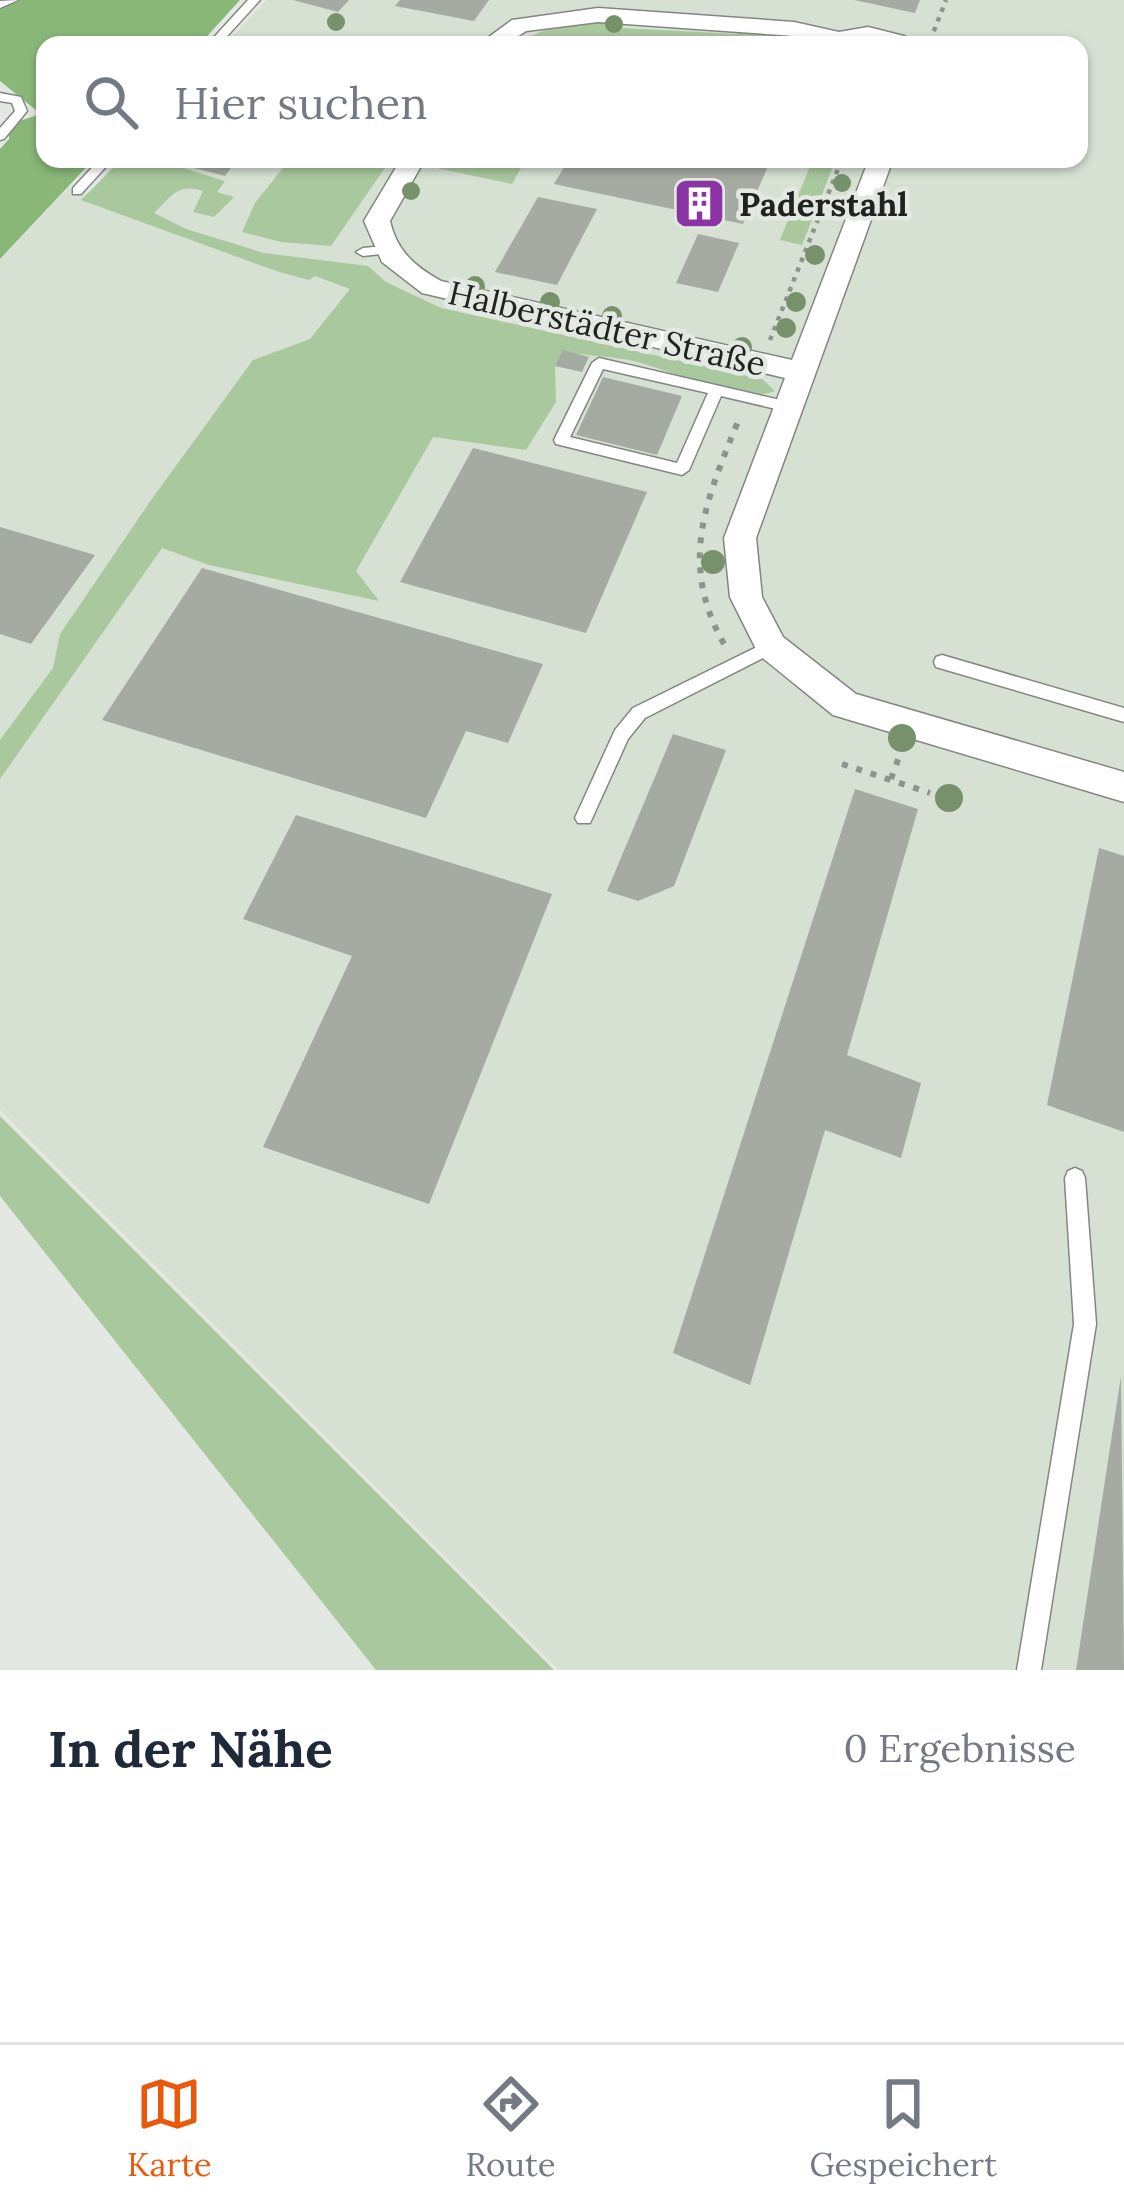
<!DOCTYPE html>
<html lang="de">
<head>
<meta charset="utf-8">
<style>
	body { margin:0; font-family:Lora,serif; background:#f2f2f3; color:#1f2937 }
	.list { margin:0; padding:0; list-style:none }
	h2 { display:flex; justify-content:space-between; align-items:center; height:156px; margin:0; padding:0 48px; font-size:51px }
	h2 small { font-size:39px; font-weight:400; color:#747a83 }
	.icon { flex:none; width:66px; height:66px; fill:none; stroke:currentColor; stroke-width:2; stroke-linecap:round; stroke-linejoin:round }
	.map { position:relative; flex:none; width:1124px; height:1670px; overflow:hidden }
	.search { position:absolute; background:#fff; box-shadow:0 3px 9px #0004; left:36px; right:36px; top:36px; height:132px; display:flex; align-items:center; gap:30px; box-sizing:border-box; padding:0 42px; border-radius:24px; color:#747a83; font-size:45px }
	.sheet { height:372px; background:#fff }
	nav { display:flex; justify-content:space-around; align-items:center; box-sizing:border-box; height:168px; border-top:3px solid #e0e1e3; background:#fff; font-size:33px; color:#747a83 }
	nav a { display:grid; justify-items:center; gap:6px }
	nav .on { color:#ea580c }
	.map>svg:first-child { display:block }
	.built { fill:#d6e0d3 }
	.green { fill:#a9c89e }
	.forest { fill:#89b778 }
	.building { fill:#a5aaa3 }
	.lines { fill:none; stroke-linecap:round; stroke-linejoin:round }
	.lane-casing { stroke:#838781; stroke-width:3 }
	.street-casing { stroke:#838781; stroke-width:3 }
	.path-far1 { stroke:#8f938e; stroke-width:4.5; stroke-dasharray:4.5 6; stroke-linecap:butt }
	.path { stroke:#8f938e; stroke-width:6; stroke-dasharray:6 9; stroke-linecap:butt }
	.lane { fill:#fff; fill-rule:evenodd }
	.street { fill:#fff; fill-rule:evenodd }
	.tree { fill:#77926a }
	.labels { text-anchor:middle; stroke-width:9; stroke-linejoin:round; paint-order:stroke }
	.far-poi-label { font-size:33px; font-weight:bold; fill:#212321; stroke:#e3e9e2; text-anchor:start }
	.far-street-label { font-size:33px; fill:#212321; stroke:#e3e9e2 }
</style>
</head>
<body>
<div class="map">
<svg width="1124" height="1670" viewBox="0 0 1124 1670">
	<rect width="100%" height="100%" fill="#e3e9e2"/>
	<!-- built -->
	<path class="built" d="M267 0H1124V1670H559L0 1110V260L68 188 88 194 119 159H1079V45H224Z"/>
	<!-- green -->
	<path class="green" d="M597 22 623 28 736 34 746 29 795 45H510L552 27Z
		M122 159H154L225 181 217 192 234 197 214 217 193 212 203 191C177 183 172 196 154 213L186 229 264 253 368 266 386 282 441 308 762 379 775 391C737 406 670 368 629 360 607 356 586 356 564 351L555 366 556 402 526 450 433 437 356 571 379 601 209 565 162 548 0 779V740L53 668 60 634 149 503 253 360 310 339 350 289 315 276 309 280 279 272 81 200Z
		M290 159H391L331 246 281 242 242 232 255 203Z
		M437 159H526L512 184 432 167Z
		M813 159H836L802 245 780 240Z
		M0 1116 554 1670H376L0 1196Z"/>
	<!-- forest -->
	<path class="forest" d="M0 0H240L199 45H45V159H94L0 259V149L9 139V124L35 116 37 111 0 81Z"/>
	<!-- building -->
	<path class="building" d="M293 0H349L338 12Z
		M400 0H489L474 21 395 6Z
		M854 0H920L915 13Z
		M159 159H238L225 176Z
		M569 159H771L743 224 554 184Z
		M538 197 597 209 557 285 495 272Z
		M698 234 739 243 718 292 676 283Z
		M563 350 589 357 582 372 555 366Z
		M603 377 682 396 657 455 576 435Z
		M473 448 647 492 586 633 400 582Z
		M0 527 95 555 31 644 0 634Z
		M202 568 503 653 543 664 508 743 466 731 426 818 102 720Z
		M673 734 726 750 674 886 638 901 607 891Z
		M855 789 918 809 847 1055 921 1083 901 1158 825 1130 750 1385 673 1353Z
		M296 815 552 894 429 1204 263 1147 352 956 243 919Z
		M1099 848 1124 856V1132L1047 1105Z
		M1121 1376 1124 1670H1076Z"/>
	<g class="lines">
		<defs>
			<path id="lane" d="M18 0 0 8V1Z
				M248 0H260L219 45H207Z
				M0 93 21 97 27 111 4 139 0 140V128L15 111 12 103 0 101Z
				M100 159H113L81 194H73V188Z
				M385 246 392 250 390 253 363 256 356 252 363 248Z
				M599 358 789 402 796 407 789 412 721 396 689 470 682 475 556 444 554 440 592 363ZM603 369 708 393 677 463 570 437Z
				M771 640 777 641 779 646 777 651 645 718 628 739 590 823H578L575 818 615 730 633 708Z
				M942 655 1124 708V722L936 667 934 662 936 657Z
				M1075 1168 1082 1171 1085 1178 1096 1324 1041 1670H1017L1074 1324 1065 1178 1068 1171Z"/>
			<path id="street" d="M598 8 794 22 839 32 868 27 904 36 915 45 868 41 823 45 794 36 598 22 526 31 505 45H478L512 20Z
				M401 159H425L390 221C397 251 414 266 441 281L792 360 869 159H893L756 538 762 597 783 637 856 694 1124 772V802L833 715 759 655 730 597 724 538 785 378 422 293 382 262 364 221Z"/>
		</defs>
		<!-- lane casing -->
		<use href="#lane" class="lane-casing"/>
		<!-- street casing -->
		<use href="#street" class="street-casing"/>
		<!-- path-far1 -->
		<path class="path-far1" d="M930 41 946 0
			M770 340 842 159"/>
		<!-- path -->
		<path class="path" d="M724 644C678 562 706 500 739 419
			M842 764 930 793
			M891 779 900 754"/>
		<!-- lane -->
		<use href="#lane" class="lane"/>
		<!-- street -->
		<use href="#street" class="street"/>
	</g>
	<!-- trees -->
	<g class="tree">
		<circle cx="336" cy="22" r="9"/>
		<circle cx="614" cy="24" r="9"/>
		<circle cx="842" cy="183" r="9"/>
		<circle cx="411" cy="191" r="9"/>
		<circle cx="829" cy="207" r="9"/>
		<circle cx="815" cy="255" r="10"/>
		<circle cx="475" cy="286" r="10"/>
		<circle cx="550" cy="302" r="10"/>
		<circle cx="796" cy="302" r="10"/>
		<circle cx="612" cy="316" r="10"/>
		<circle cx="786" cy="328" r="10"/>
		<circle cx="742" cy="347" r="10"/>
		<circle cx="713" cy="562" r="12"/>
		<circle cx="902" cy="738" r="14"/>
		<circle cx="949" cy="798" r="14"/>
	</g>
	<!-- icons -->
	<defs>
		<symbol id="building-square" viewBox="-11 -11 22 22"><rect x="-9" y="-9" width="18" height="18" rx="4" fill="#8a35a3" stroke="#e3e9e2"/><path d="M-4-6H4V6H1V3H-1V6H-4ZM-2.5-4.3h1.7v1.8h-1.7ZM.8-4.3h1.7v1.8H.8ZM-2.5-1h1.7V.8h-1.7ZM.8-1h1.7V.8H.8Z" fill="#fff"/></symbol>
	</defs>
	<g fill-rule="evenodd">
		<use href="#building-square" x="670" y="174" width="59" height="59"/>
	</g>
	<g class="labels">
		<!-- far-poi labels -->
		<g class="far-poi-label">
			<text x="739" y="216">Paderstahl</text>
		</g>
		<!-- far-street labels -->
		<g class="far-street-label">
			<text transform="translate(607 328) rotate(13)" y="12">Halberstädter Straße</text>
		</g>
	</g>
</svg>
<div class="search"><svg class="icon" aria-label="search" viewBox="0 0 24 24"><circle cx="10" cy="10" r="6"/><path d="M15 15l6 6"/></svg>Hier suchen</div>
</div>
<section class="sheet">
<h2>In der Nähe<small>0 Ergebnisse</small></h2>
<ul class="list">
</ul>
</section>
<nav>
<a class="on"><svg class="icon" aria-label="map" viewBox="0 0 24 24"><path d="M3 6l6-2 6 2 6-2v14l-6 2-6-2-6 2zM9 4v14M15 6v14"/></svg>Karte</a>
<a><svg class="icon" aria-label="directions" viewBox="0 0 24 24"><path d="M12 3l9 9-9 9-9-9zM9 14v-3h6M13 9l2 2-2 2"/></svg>Route</a>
<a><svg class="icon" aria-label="saved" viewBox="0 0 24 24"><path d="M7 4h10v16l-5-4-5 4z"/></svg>Gespeichert</a>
</nav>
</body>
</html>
